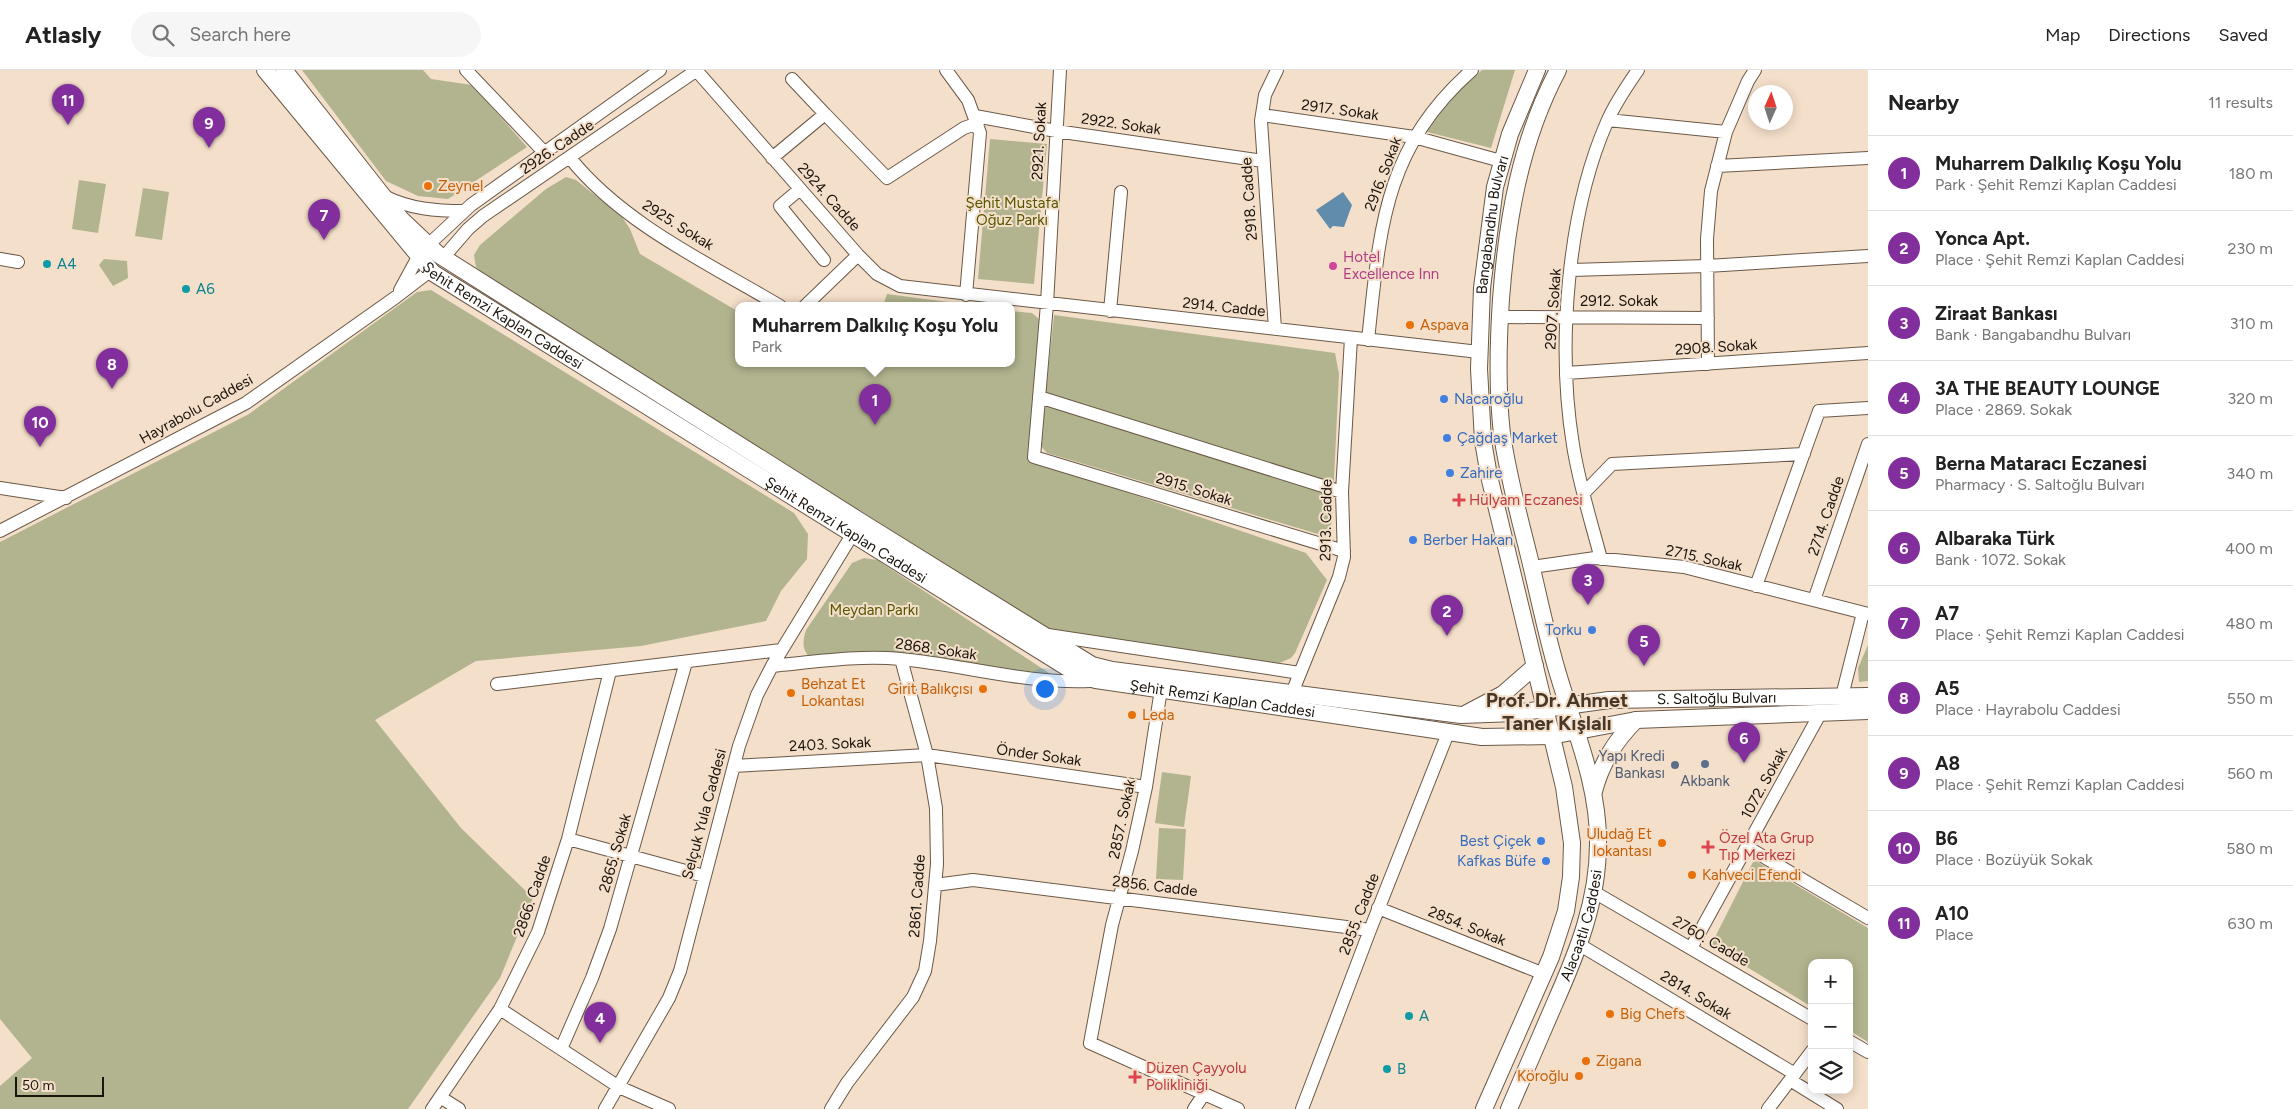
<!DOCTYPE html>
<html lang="en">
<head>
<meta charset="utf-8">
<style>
	body { margin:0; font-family:Figtree,sans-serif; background:#f6f6f6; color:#222 }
	.controls { position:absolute; right:15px; bottom:15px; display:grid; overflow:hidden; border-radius:10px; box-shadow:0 2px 12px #0003 }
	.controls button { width:45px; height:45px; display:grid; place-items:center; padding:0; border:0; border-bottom:1px solid #e0e0e0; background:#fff; color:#222; font:25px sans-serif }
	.compass { position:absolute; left:1748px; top:15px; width:45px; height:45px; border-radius:50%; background:#fff; box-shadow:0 2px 12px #0003; rotate:3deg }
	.scale { position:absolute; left:15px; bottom:12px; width:89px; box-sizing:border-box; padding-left:5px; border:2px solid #1b140c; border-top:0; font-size:14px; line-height:18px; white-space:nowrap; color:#1b140c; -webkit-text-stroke:4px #f4dfca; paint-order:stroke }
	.you { position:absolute; left:1044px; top:618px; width:18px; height:18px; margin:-12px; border:4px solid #fff; border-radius:50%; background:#1a73e8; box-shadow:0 0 0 8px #1a73e833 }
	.badge { display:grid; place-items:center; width:32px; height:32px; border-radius:50%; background:#832e9d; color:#fff; font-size:16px; font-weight:700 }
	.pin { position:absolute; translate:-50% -41px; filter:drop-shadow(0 1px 2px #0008) }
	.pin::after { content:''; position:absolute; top:26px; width:18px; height:15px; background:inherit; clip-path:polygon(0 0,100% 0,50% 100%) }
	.popup { position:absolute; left:735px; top:232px; width:280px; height:65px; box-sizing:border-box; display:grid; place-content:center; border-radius:10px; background:#fff; filter:drop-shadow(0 1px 4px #0005); font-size:16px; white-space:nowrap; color:#767676 }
	.popup b { font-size:19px; color:#222 }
	.popup::after { content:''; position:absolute; left:50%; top:100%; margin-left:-10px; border:10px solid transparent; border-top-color:#fff }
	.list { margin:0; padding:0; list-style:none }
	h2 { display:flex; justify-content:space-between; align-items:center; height:65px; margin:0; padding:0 20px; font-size:21px }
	h2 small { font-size:16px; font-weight:400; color:#767676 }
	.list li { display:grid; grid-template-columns:32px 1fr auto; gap:15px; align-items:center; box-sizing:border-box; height:75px; padding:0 20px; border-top:1px solid #e0e0e0 }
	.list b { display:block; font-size:19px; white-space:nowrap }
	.list p { margin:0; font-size:16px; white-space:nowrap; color:#767676 }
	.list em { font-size:16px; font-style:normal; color:#767676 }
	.icon { flex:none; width:28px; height:28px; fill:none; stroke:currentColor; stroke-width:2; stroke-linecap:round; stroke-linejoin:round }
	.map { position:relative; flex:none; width:1868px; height:1039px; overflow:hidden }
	header { display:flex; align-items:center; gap:30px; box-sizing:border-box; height:70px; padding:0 25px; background:#fff; border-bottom:1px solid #e0e0e0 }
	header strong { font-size:24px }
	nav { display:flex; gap:28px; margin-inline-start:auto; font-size:18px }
	.search { width:350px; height:45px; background:#f6f6f6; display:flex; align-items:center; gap:12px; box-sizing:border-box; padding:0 18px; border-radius:28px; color:#767676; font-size:19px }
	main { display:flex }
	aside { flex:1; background:#fff }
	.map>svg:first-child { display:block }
	.green { fill:#b2b48f }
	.water { fill:#628cac }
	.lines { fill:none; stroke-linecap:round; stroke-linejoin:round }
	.minor-casing { stroke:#6b5947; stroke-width:14 }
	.major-casing { stroke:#6b5947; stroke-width:18 }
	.minor { stroke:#fff; stroke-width:12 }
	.major { stroke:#fff; stroke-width:16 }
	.food-dot { fill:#e8710a; stroke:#f4dfca; stroke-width:2 }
	.culture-dot { fill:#0f9aa8; stroke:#f4dfca; stroke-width:2 }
	.hotel-dot { fill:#d1479c; stroke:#f4dfca; stroke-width:2 }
	.shop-dot { fill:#3f7fe0; stroke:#f4dfca; stroke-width:2 }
	.health-dot { fill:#e0444e; stroke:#f4dfca; stroke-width:2 }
	.service-dot { fill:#5c6f8a; stroke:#f4dfca; stroke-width:2 }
	.labels { text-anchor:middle; stroke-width:4; stroke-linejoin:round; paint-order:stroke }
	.street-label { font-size:15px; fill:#1b140c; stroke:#f4dfca }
	.food-label { font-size:15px; fill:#c56008; stroke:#f4dfca; text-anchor:start }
	.park-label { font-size:15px; fill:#575801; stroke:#f4dfca }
	.hotel-label { font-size:15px; fill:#b23c85; stroke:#f4dfca; text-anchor:start }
	.culture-label { font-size:15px; fill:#0d838f; stroke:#f4dfca; text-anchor:start }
	.shop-label { font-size:15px; fill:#366cbe; stroke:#f4dfca; text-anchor:start }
	.health-label { font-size:15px; fill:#be3a42; stroke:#f4dfca; text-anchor:start }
	.service-label { font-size:15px; fill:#4e5e75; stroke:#f4dfca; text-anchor:end }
	.district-label { font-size:20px; font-weight:bold; fill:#493827; stroke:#f4dfca }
</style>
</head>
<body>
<header>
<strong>Atlasly</strong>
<div class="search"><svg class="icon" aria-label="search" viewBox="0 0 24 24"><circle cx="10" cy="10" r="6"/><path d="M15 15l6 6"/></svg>Search here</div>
<nav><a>Map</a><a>Directions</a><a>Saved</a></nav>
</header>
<main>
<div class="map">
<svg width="1868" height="1039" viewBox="0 0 1868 1039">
	<rect width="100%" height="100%" fill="#f4dfca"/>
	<!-- green -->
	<path class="green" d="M302 0H423L431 9 472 15 527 77 448 129 418 126 386 111Z
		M1482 0H1515L1491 78 1423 61 1443 35Z
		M990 69 1047 74 1034 214 978 209Z
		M566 107 576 110 622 147 630 159 640 184 739 242V294H1011V241L1032 243 1039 249 1029 389 1306 483 1327 510 1295 583 1291 588 1277 594 1185 582 1047 559 861 441 794 405 492 211 476 197 474 185 480 175 546 119Z
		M79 110 106 114 98 163 72 159Z
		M143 118 169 122 162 170 135 166Z
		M104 189 127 191 128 208 113 216 99 195Z
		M431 220 794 443 808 464 807 489 781 521 766 551 641 576 476 591 375 650 461 758 533 828 500 908 408 1039H0V1016L32 988 0 949V472L249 344 417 222Z
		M887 224 978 236H883Z
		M1054 245 1335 283 1339 304 1332 452C1329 460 1326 462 1318 464L1047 383 1040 375Z
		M864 488 877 490 1055 607 945 592 812 590C802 580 802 573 806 560L852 493Z
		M1868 575V611L1859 612 1858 598Z
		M1162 702 1191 706 1184 757 1155 753Z
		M1159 758 1186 759 1183 810 1156 809Z
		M1754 790 1868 858V972L1849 960V893H1812V937L1711 875Z"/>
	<!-- water -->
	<path class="water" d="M1343 122 1352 135 1344 157 1333 156 1330 159 1316 140Z"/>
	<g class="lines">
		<defs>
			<path id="minor" d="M466 0 544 82
				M696 0 858 185 877 204 900 216 1479 282
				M946 0 968 30 980 63 966 225
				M1060 0 1047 234 1034 387 1344 481
				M792 9 825 44
				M1262 45 1414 67 1501 91
				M975 46 1056 61 1263 91
				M1608 50 1726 62
				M570 88C623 154 708 193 780 236
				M772 88 825 44 887 108 964 58 978 53
				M1717 96 1868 88
				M800 119 780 136 824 190
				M384 126C410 139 436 141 464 141
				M427 176 471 135 660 0
				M443 188 468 159 483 146 697 0
				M0 189 18 192
				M1571 200 1707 196 1868 186
				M400 220 418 187
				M805 236 858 185
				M1110 241 1121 122
				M1500 247 1708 248
				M1275 259 1261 51 1265 25 1277 0
				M1368 270C1380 159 1383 79 1472 0
				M1708 294 1707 169 1711 121 1726 62 1748 11 1755 0
				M1566 303 1868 283
				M1039 327 1342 422
				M0 418 66 428
				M1584 423 1612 394 1804 384
				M0 461 246 333 396 227 430 201
				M1601 489C1591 451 1579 414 1573 375 1557 277 1567 143 1607 52 1615 33 1627 16 1638 0
				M1532 497 1595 488 1684 497 1868 544
				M1756 516 1819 341 1868 338
				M1814 530 1868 374
				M1048 565 1300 603
				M772 596C814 592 858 585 901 589 964 595 1026 614 1090 611
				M497 614 781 580
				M1161 619 1146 717 1132 781 1112 855 1090 973 1238 1039
				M1292 623 1339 507 1344 487 1342 422 1351 268
				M1842 626 1863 543
				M734 696 927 685 1146 717
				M568 769 704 806
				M1747 777 1868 848
				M935 815 973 810 1370 860
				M1594 822 1812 949
				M1378 838 1544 904
				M1580 875 1795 1004
				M1691 878 1821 642
				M500 939 619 1017 669 1039
				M1849 971 1868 982
				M561 979 592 908 610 859 686 592
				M1790 1010 1837 1039
				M440 1027 459 1039
				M432 1039 500 939 538 862 568 769 610 601
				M605 1039 669 928 680 901 739 676 757 625 772 596 852 465
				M831 1039 847 1013 913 927 925 901 930 871 937 794 936 738 927 685 901 589
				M1194 1039 1204 1024
				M1302 1039 1370 860 1448 663
				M1768 1039 1812 981"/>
			<g id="major">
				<path id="s1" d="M265 0 433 203 1079 605 1096 610 1482 667 1551 666 1636 650 1868 641"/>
				<path id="s2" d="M284 0 401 149 439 185 860 451 1092 595 1112 600 1461 645 1516 643 1609 630 1868 626"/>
				<path d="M1467 643 1503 624 1535 596"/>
				<path d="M1594 721C1602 692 1615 671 1636 650"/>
				<path id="s3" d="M1484 1039 1551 887 1566 841 1571 807 1572 773 1564 717 1489 406 1483 371 1479 299 1482 218 1495 117 1510 64 1537 0"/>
				<path id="s4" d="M1509 1039C1524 1004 1539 970 1554 935 1577 883 1598 832 1598 774 1599 709 1569 648 1553 586 1544 553 1537 519 1529 486 1519 446 1508 406 1502 364 1497 320 1498 274 1501 229 1507 150 1520 72 1558 0"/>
			</g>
		</defs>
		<!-- minor casing -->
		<use href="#minor" class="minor-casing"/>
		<!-- major casing -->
		<use href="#major" class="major-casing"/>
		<!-- minor -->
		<use href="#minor" class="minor"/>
		<!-- major -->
		<use href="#major" class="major"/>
	</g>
	<!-- markers -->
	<g class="food-dot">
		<circle cx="428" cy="116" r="5"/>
		<circle cx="1410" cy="255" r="5"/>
		<circle cx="983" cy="619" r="5"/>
		<circle cx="791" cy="623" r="5"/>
		<circle cx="1132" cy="645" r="5"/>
		<circle cx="1662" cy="773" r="5"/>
		<circle cx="1692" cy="805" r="5"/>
		<circle cx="1610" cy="944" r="5"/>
		<circle cx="1586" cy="991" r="5"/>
		<circle cx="1579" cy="1006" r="5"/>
	</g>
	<g class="culture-dot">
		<circle cx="47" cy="194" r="5"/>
		<circle cx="186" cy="219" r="5"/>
		<circle cx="1409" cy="946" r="5"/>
		<circle cx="1387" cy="999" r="5"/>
	</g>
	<circle class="hotel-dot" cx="1333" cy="196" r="5"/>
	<g class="shop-dot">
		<circle cx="1444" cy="329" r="5"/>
		<circle cx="1447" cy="368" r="5"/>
		<circle cx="1450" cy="403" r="5"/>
		<circle cx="1413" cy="470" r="5"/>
		<circle cx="1592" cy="560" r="5"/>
		<circle cx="1541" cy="771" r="5"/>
		<circle cx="1546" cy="791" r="5"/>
	</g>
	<g class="health-dot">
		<path d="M1456.5 422.5h5v5h5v5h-5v5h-5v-5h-5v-5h5z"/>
		<path d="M1705.5 769.5h5v5h5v5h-5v5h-5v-5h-5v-5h5z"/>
		<path d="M1132.5 999.5h5v5h5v5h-5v5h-5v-5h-5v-5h5z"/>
	</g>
	<g class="service-dot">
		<circle cx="1705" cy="694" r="5"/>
		<circle cx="1675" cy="695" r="5"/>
	</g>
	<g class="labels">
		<!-- street labels -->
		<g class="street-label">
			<text transform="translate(1340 40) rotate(8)" y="5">2917. Sokak</text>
			<text transform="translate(1121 54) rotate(8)" y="5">2922. Sokak</text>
			<text transform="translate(1039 71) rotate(-87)" y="5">2921. Sokak</text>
			<text transform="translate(557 77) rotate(-34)" y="5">2926. Cadde</text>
			<text transform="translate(1383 104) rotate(-69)" y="5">2916. Sokak</text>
			<text transform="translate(829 127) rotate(48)" y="5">2924. Cadde</text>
			<text transform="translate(1249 129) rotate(-94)" y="5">2918. Cadde</text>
			<text transform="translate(678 155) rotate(32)" y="5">2925. Sokak</text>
			<text dy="5" stroke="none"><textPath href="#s3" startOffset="912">Bangabandhu Bulvarı</textPath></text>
			<text x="1619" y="236">2912. Sokak</text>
			<text transform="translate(1224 237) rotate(6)" y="5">2914. Cadde</text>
			<text transform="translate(1553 239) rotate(-86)" y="5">2907. Sokak</text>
			<text dy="5" stroke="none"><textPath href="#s1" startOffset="345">Şehit Remzi Kaplan Caddesi</textPath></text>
			<text transform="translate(1716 277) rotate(-4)" y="5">2908. Sokak</text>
			<text transform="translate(196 339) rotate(-29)" y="5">Hayrabolu Caddesi</text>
			<text transform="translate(1194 419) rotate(17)" y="5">2915. Sokak</text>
			<text transform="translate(1826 446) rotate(-71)" y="5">2714. Cadde</text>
			<text transform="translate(1326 450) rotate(-89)" y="5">2913. Cadde</text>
			<text dy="5" stroke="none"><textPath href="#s1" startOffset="750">Şehit Remzi Kaplan Caddesi</textPath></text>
			<text transform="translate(1704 488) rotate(12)" y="5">2715. Sokak</text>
			<text transform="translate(936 579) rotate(8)" y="5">2868. Sokak</text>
			<text dy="5" stroke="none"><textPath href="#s2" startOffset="1642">S. Saltoğlu Bulvarı</textPath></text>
			<text dy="5" stroke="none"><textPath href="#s1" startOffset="1170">Şehit Remzi Kaplan Caddesi</textPath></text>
			<text transform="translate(830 674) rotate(-3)" y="5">2403. Sokak</text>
			<text transform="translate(1039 685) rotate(8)" y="5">Önder Sokak</text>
			<text transform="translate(1764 713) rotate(-61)" y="5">1072. Sokak</text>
			<text transform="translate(704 744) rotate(-75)" y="5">Selçuk Yula Caddesi</text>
			<text transform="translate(1122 749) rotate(-78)" y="5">2857. Sokak</text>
			<text transform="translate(615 783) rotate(-74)" y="5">2865. Sokak</text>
			<text transform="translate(1155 816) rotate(7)" y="5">2856. Cadde</text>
			<text transform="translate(532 826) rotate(-71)" y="5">2866. Cadde</text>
			<text transform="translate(917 826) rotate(-86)" y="5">2861. Cadde</text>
			<text transform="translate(1359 844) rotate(-69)" y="5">2855. Cadde</text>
			<text dy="5" stroke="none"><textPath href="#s4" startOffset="198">Alacaatlı Caddesi</textPath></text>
			<text transform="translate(1467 856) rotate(22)" y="5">2854. Sokak</text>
			<text transform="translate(1711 871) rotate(30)" y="5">2760. Cadde</text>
			<text transform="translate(1696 925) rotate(31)" y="5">2814. Sokak</text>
		</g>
		<!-- food labels -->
		<g class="food-label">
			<text x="438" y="121">Zeynel</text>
			<text x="1420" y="260">Aspava</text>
			<text x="801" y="619">Behzat Et<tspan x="801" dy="17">Lokantası</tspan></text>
			<text x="973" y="624" text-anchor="end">Girit Balıkçısı</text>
			<text x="1142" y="650">Leda</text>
			<text x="1652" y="769" text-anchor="end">Uludağ Et<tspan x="1652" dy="17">lokantası</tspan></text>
			<text x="1702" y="810">Kahveci Efendi</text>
			<text x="1620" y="949">Big Chefs</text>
			<text x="1596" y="996">Zigana</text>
			<text x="1569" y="1011" text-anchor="end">Köroğlu</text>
		</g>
		<!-- park labels -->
		<g class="park-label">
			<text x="1012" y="138">Şehit Mustafa<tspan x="1012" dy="17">Oğuz Parkı</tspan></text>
			<text x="874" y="545">Meydan Parkı</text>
		</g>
		<!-- hotel labels -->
		<g class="hotel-label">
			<text x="1343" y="192">Hotel<tspan x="1343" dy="17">Excellence Inn</tspan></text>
		</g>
		<!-- culture labels -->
		<g class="culture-label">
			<text x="57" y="199">A4</text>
			<text x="196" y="224">A6</text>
			<text x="1419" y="951">A</text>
			<text x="1397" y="1004">B</text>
		</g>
		<!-- shop labels -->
		<g class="shop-label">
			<text x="1454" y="334">Nacaroğlu</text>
			<text x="1457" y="373">Çağdaş Market</text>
			<text x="1460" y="408">Zahire</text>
			<text x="1423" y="475">Berber Hakan</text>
			<text x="1582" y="565" text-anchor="end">Torku</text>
			<text x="1531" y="776" text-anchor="end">Best Çiçek</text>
			<text x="1536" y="796" text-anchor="end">Kafkas Büfe</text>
		</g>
		<!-- health labels -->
		<g class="health-label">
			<text x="1469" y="435">Hülyam Eczanesi</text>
			<text x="1719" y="773">Özel Ata Grup<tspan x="1719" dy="17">Tıp Merkezi</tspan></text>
			<text x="1146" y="1003">Düzen Çayyolu<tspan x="1146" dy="17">Polikliniği</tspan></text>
		</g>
		<!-- service labels -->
		<g class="service-label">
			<text x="1665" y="691">Yapı Kredi<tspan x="1665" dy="17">Bankası</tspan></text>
			<text x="1705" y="716" text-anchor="middle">Akbank</text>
		</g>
		<!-- district labels -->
		<g class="district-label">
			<text x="1557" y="637">Prof. Dr. Ahmet<tspan x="1557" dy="23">Taner Kışlalı</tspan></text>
		</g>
	</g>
</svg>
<div class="controls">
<button>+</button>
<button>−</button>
<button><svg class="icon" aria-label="layers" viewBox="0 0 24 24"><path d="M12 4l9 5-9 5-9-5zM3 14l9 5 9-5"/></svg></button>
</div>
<svg class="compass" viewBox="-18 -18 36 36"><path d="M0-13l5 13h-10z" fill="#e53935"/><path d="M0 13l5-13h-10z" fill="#767676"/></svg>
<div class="scale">50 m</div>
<div class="you"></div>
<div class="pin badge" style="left:875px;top:355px">1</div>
<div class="popup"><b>Muharrem Dalkılıç Koşu Yolu</b>Park</div>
<div class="pin badge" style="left:1447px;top:566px">2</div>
<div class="pin badge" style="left:1588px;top:535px">3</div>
<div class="pin badge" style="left:600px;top:973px">4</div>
<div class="pin badge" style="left:1644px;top:596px">5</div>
<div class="pin badge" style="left:1744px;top:693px">6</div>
<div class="pin badge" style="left:324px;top:170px">7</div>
<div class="pin badge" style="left:112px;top:319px">8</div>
<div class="pin badge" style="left:209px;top:78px">9</div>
<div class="pin badge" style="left:40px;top:377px">10</div>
<div class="pin badge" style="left:68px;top:55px">11</div>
</div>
<aside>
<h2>Nearby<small>11 results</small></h2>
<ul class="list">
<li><span class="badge">1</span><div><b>Muharrem Dalkılıç Koşu Yolu</b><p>Park · Şehit Remzi Kaplan Caddesi</p></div><em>180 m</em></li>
<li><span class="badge">2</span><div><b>Yonca Apt.</b><p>Place · Şehit Remzi Kaplan Caddesi</p></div><em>230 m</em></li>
<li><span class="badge">3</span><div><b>Ziraat Bankası</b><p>Bank · Bangabandhu Bulvarı</p></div><em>310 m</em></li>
<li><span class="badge">4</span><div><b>3A THE BEAUTY LOUNGE</b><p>Place · 2869. Sokak</p></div><em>320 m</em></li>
<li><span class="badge">5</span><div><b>Berna Mataracı Eczanesi</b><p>Pharmacy · S. Saltoğlu Bulvarı</p></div><em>340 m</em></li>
<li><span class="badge">6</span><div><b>Albaraka Türk</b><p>Bank · 1072. Sokak</p></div><em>400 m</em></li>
<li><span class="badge">7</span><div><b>A7</b><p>Place · Şehit Remzi Kaplan Caddesi</p></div><em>480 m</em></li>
<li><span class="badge">8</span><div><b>A5</b><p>Place · Hayrabolu Caddesi</p></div><em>550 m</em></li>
<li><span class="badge">9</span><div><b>A8</b><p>Place · Şehit Remzi Kaplan Caddesi</p></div><em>560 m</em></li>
<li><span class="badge">10</span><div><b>B6</b><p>Place · Bozüyük Sokak</p></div><em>580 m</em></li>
<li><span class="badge">11</span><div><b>A10</b><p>Place</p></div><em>630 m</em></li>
</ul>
</aside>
</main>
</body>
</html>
